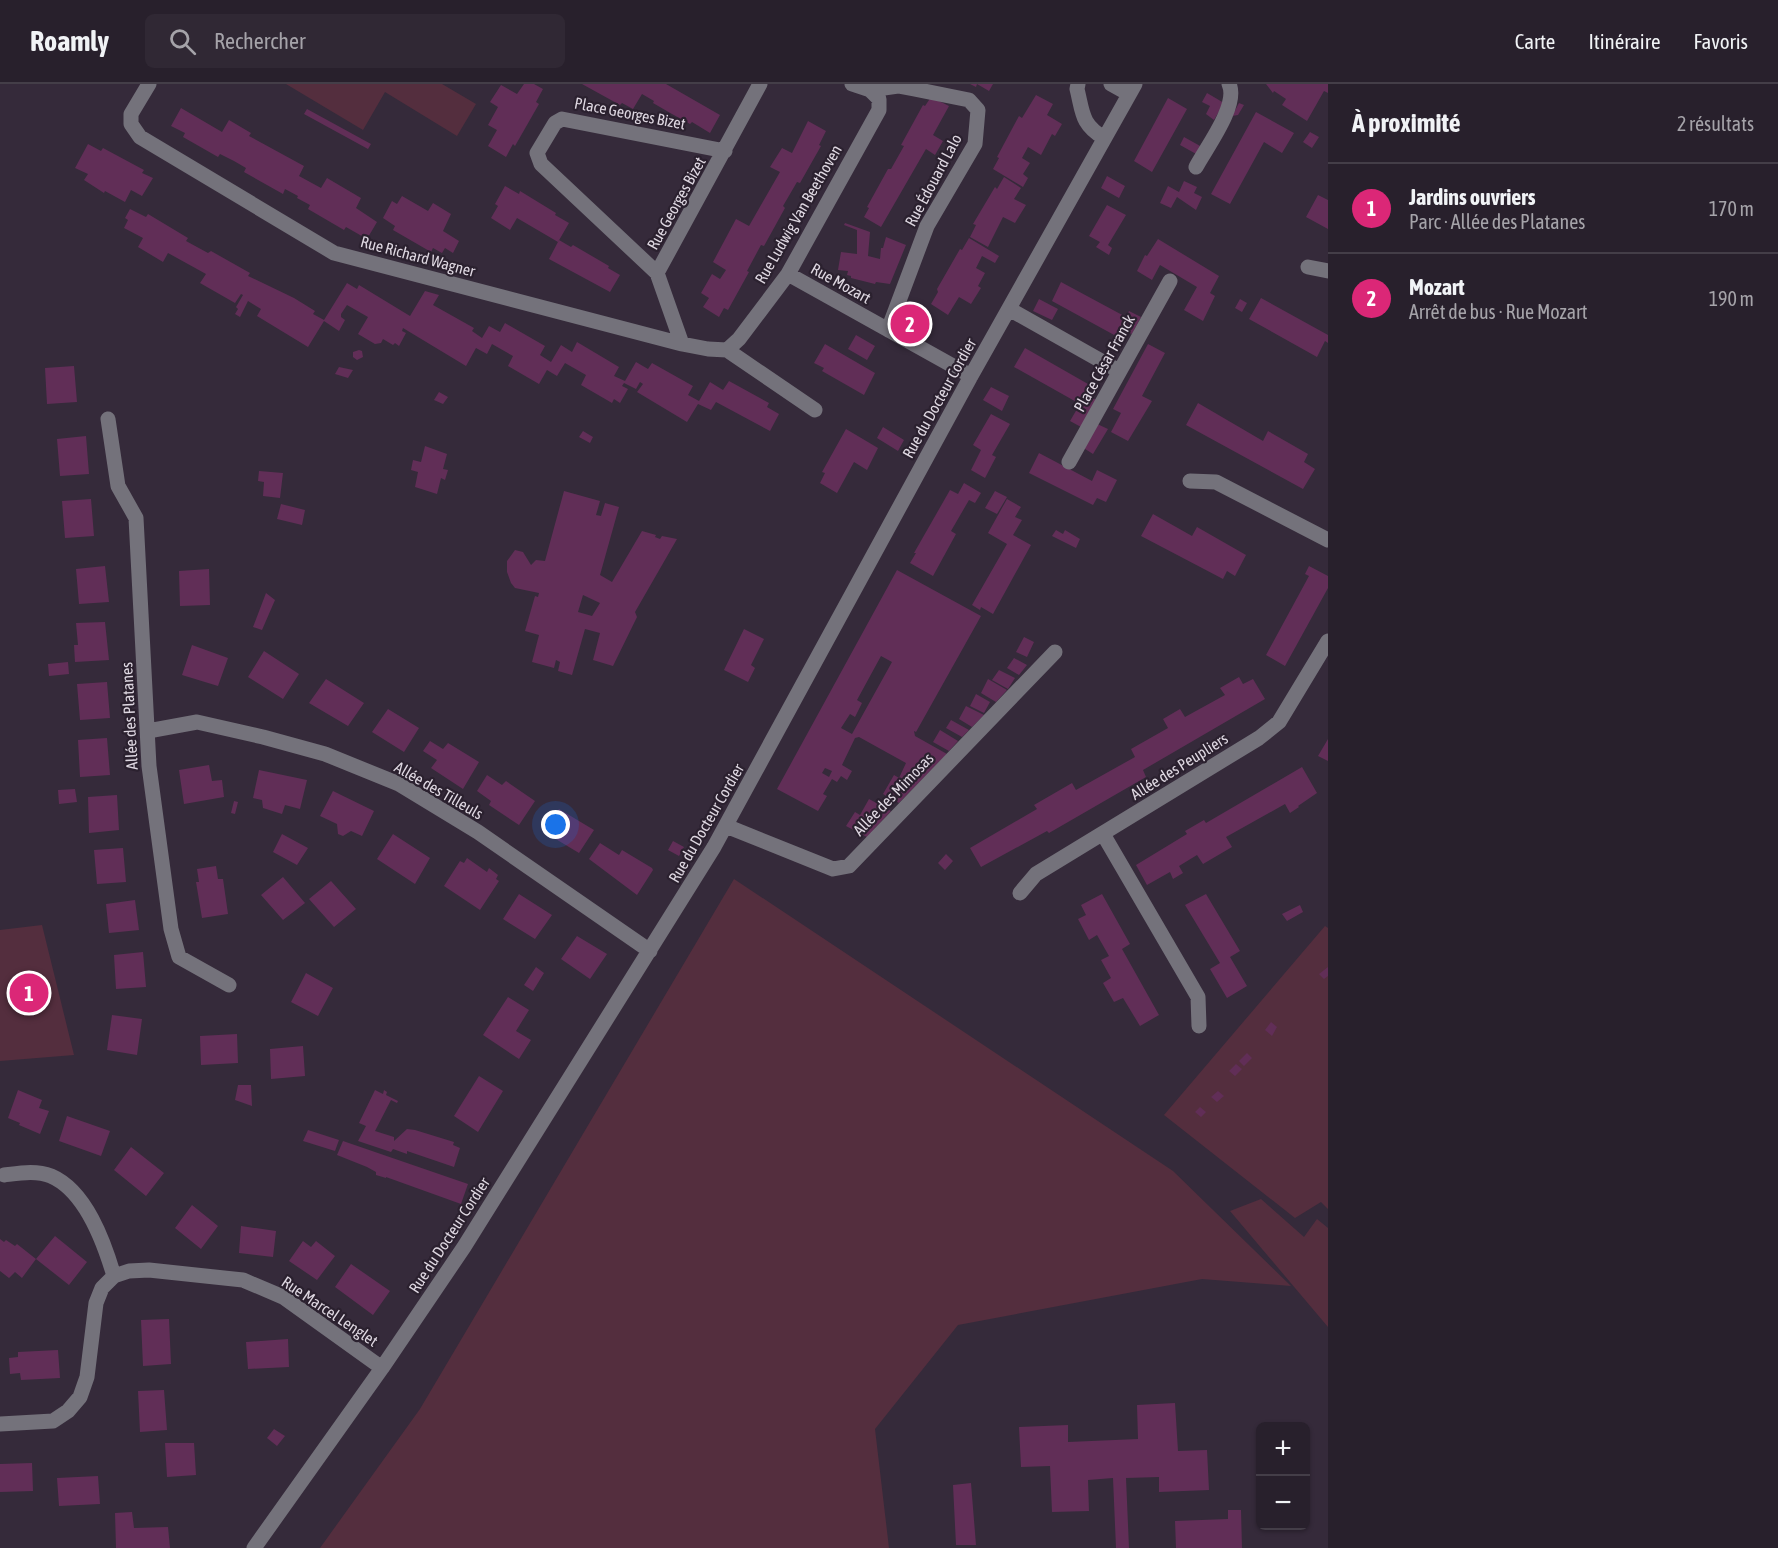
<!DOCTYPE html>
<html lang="fr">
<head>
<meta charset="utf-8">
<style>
	body { margin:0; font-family:"Asap Condensed",sans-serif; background:#302834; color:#f1f3f6 }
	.controls { position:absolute; right:18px; bottom:18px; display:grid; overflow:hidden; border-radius:9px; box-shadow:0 2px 4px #0004 }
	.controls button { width:54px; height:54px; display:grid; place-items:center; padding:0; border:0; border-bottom:2px solid #443e48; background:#28202c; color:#f1f3f6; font:30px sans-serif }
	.you { position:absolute; left:556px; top:741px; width:21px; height:21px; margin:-15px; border:4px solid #fff; border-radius:50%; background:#1a73e8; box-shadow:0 0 0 9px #1a73e833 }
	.badge { display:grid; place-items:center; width:39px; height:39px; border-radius:50%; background:#db2777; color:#fff; font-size:20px; font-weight:700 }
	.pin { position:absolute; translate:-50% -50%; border:3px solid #fff; box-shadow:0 2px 6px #0006 }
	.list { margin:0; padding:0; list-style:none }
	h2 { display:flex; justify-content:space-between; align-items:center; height:78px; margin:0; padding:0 24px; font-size:26px }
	h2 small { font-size:20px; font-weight:400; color:#a5a3a9 }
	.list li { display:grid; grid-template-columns:39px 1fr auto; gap:18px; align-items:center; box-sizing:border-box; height:90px; padding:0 24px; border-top:2px solid #443e48 }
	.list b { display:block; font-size:22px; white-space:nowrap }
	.list p { margin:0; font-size:20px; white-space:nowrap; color:#a5a3a9 }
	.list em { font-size:20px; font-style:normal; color:#a5a3a9 }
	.icon { flex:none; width:33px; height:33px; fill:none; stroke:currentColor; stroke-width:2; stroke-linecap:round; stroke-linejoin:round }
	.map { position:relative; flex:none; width:1328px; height:1464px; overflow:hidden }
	header { display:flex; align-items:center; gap:36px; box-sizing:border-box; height:84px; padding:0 30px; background:#28202c; border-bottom:2px solid #443e48 }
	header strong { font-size:28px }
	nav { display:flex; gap:33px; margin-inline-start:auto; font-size:21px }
	.search { width:420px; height:54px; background:#302834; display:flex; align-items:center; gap:15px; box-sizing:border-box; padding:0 21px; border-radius:9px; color:#a5a3a9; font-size:22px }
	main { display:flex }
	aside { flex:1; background:#28202c }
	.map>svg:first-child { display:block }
	.green { fill:#542e3e }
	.building { fill:#612e57; fill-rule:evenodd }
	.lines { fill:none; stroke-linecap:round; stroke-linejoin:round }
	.minor { stroke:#74727b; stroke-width:15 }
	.labels { text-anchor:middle; stroke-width:4.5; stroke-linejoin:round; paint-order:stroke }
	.street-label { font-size:16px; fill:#ded7e1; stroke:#2b212f }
</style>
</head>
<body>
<header>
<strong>Roamly</strong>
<div class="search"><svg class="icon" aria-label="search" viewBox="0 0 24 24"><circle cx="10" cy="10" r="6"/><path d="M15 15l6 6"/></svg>Rechercher</div>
<nav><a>Carte</a><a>Itinéraire</a><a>Favoris</a></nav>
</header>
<main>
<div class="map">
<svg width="1328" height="1464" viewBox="0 0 1328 1464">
	<rect width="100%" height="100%" fill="#352a3a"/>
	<!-- green -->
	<path class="green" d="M286 0H442L476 20 457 52 385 8 363 46Z
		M734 795 1173 1087 1291 1202 1202 1195 958 1241 875 1345 889 1464H320L420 1325Z
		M42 841 74 971 0 977V846Z
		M1325 842 1328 844V1125L1321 1118 1295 1134 1164 1031Z
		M1261 1115 1304 1153 1317 1135 1328 1144V1243L1230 1127Z"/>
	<!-- building -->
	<path class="building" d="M524 0H534L543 5 536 18 539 20 515 62 513 60 506 73 488 62 497 46 488 41 498 23 490 18 501 1 517 10Z
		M582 0H666L720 31 710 49 692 38 690 40 672 30 653 19 654 17 642 10 633 25 622 19 620 21Z
		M970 0H993L989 7 977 0 976 3Z
		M1266 0H1328V9L1324 7 1307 37 1282 21 1286 15 1274 7 1273 9Z
		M1207 9 1224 19 1214 36 1206 30 1210 22 1202 18Z
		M1036 11 1053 20 1047 31 1062 40 1055 52 1052 50 1041 71 1028 63 1022 74 1030 79 1023 90 1028 94 1023 103 993 85 999 74 997 73 1019 32 1022 34Z
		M931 13 949 22 933 51 943 57 935 71 926 65 881 143 864 133 869 124 867 123 888 85H891L904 62 901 61 923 21 925 22Z
		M1168 14 1187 25 1152 88 1134 77Z
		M1239 19 1244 21 1238 31 1232 32Z
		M181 24 222 48 229 36 251 49 249 52 304 82 299 92 321 104 327 94 361 114 356 124 377 138 367 155 346 143 344 146 308 125 310 121 297 114 298 112 285 105 283 110 244 88 246 84 234 77 220 70 218 73 183 53 185 49 171 42Z
		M307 25 371 60 368 65 304 30Z
		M1256 28 1294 49 1282 69 1264 58 1230 120 1211 110Z
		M808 37 826 47 819 61 821 62 800 99 797 98 783 122 785 124 764 162 761 161 747 187 749 188 728 226 724 224 719 233 703 223 709 214 701 209 712 190 720 195 726 186 713 178 736 135 749 142 780 88 770 83 782 64 792 69Z
		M1310 48 1319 53 1312 64 1303 58Z
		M1184 53 1202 63 1198 71 1180 61Z
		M88 60 101 67 103 64 144 86 142 89 153 94 142 112 131 106 125 118 105 107 104 109 84 96 88 90 75 84Z
		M1107 92 1125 102 1119 114 1101 104Z
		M1004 93 1021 104 1014 115 1026 121 1015 139 1003 133 988 163 970 153 976 141 973 140 995 103 997 105Z
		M1184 97 1197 103 1194 109 1202 113 1196 126 1177 113 1171 124 1160 119 1168 102 1179 108Z
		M505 102 519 110 520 107 556 129 555 131 569 139 558 158 517 134 510 146 491 134 498 122 495 120Z
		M1318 111 1328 116V145L1306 133Z
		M402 112 428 127 433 119 451 130 443 147 459 157 453 169 445 164 442 169 433 164 431 168 393 146 395 142 383 134 392 117 397 120Z
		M1107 121 1126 131 1108 161 1112 164 1109 171 1096 163 1100 158 1089 152Z
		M130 125 146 133 148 130 188 154 186 157 208 169 211 167 250 189 248 192 294 214 315 227 313 230 324 236 347 199 357 205 359 201 410 232 425 207 439 211 433 221 474 244 472 247 482 254 489 242 500 248 505 239 545 262 540 271 551 278 561 261 572 268 577 258 619 283 614 292 625 297 636 278 648 285 652 279 693 302 688 311 699 317 710 298 723 306 729 297 769 319 767 323 779 330 770 347 716 318 711 326 698 320 687 338 637 308 643 300 640 298 636 305 624 299 622 302 628 305 620 319 614 315 612 319 581 301 586 291 565 279 557 292 547 286 539 300 508 282 513 272 492 260 487 270 476 264 466 282 403 244 402 247 406 249 399 262 395 259 393 261 383 255 381 259 375 260 358 250 368 233 347 221 341 230V233L345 236 339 247 324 237 308 263 257 232 261 225 248 217 240 233 235 230 238 225 236 223 243 211 241 210 235 219 200 199 206 190 168 169 163 178 138 163 143 154 124 144 128 136 125 134Z
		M845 139 870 148 868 172 880 175 881 164H883L886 153 906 161 890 200 876 198 875 200 851 194V192L847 191 848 187 838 186 841 168 857 170V146L844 141Z
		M969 154 999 172 995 179 982 172 976 184 985 189 978 202 981 204 971 220 959 213 948 231 931 220 938 208 937 205 960 165 962 166Z
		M1158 155 1219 192 1210 209 1215 212 1203 237 1184 226 1197 203 1160 181 1152 196 1137 187 1145 171 1147 172Z
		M559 156 571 163 573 161 609 182 608 184 620 191 610 208 549 175Z
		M1061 198 1126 233 1129 227 1141 233 1132 250 1120 245 1116 252 1052 217Z
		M1261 214 1328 251V259L1325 257 1317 273 1249 235Z
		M1039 215 1058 225 1052 236 1033 227Z
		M1240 215 1247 219 1242 228 1235 224Z
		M856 251 875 262 867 276 848 265Z
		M825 260 875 289 864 311 822 287 824 284 814 279Z
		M1148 260 1165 269 1142 312 1152 317 1128 357 1111 348 1121 329 1113 325Z
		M1025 264 1088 300 1085 309 1096 316 1081 343 1070 337 1080 320 1014 283Z
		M359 266 362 267 363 273 357 276 353 273V268Z
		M74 282 77 318 47 320 45 284Z
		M339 283 353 286 348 294 335 290Z
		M991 303 1009 312 1002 327 983 316Z
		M439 308 448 313 443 320 434 316Z
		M1198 319 1263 357 1268 347 1308 370 1304 378 1315 385 1303 405 1186 341Z
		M991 330 1010 340 992 371 996 373 985 394 971 386 981 366 973 361Z
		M1095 339 1108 345 1093 370 1082 363Z
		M883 343 904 356 898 367 877 354Z
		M846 345 878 364 867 386 854 378 837 409 820 399 825 389 822 388Z
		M583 347 593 353 590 359 579 353Z
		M86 352 89 390 60 392 57 355Z
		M425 362 447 370 443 385 448 386 445 396 441 394 437 410 415 403 418 388 411 386 413 376 421 378Z
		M1039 369 1092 397 1097 386 1117 396 1106 418 1097 414 1093 421 1029 389Z
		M259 387 283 389 280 414 263 412 264 398 258 397Z
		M964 399 981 409 975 419 969 416 951 447 956 450 933 492 910 479 916 469H914L950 406 958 410Z
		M564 407 600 417 596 431 601 432 605 419 619 423 600 491 612 498 642 447 656 451 655 453 660 455 662 452 677 455 635 528 637 533 613 582 593 576 600 549 585 545 572 591 558 587 560 578 556 576 554 584 532 578 539 551 525 547 535 512 538 513 539 509 515 504 511 499 507 488V477L515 466 523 468 531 481 536 476 545 477ZM583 511 600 519 592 532 578 528Z
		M995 407 1007 413 997 430 985 424Z
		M91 415 94 452 65 454 62 417Z
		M1007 415 1021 423 1015 433 1022 436 1013 451 1031 461 993 530 981 523 980 526 972 521 1007 460 988 449Z
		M281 420 305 426 302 441 277 435Z
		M1153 430 1192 452 1197 443 1246 471 1235 492 1227 487 1223 495 1141 452Z
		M1056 446 1063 450 1065 446 1080 455 1076 464 1052 452Z
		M105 482 109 518 79 520 76 485Z
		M1309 482 1328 492V504L1285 582 1266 571 1309 492 1305 490Z
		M209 485 210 521 180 522 179 487Z
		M897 486 981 532 916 648 914 647 915 652 947 670 899 719 883 710 894 691 899 694 906 679 859 653 855 654 842 681 852 687 847 696 841 692 837 698 832 695 823 710 827 712 818 727 777 705ZM881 572 892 578 852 650 841 644 850 630 855 633 862 619 857 616ZM825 684 832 687 829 693 822 689Z
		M266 509 275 516 262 546 253 543Z
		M105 538 109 576 75 578 74 561H78L76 539Z
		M744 545 764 555 751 581 755 584 748 598 724 586Z
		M1024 553 1034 558 1027 573 1016 568Z
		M192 561 228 574 218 602 182 591Z
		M264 567 299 590 283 615 248 593Z
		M1014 574 1027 581 1019 591 1007 584Z
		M68 578 69 590 49 592 48 580Z
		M999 586 1015 594 1008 605 992 596Z
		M1239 593 1243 600 1253 595 1265 615 1143 686 1146 693 1049 749 1047 747 981 783 970 764 1037 725 1034 721 1072 699 1076 706 1135 673 1131 665 1168 644 1163 635 1180 625 1185 633 1225 611 1220 604Z
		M326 595 364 619 348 642 309 619Z
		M988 595 1007 606 996 618 981 609Z
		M107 598 110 634 80 636 77 600Z
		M976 610 990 618 984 629 970 622Z
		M966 622 984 631 972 643 959 635Z
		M388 625 419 644 404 668 372 648Z
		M951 636 969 646 962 653 946 644Z
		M940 646 958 657 949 667 933 658Z
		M107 654 110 691 80 693 78 656Z
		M1328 655V677L1318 672Z
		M430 657 443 665 448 659 479 678 463 705 431 684 437 676 423 667Z
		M209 681 212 697 222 696 224 713 184 720 179 686Z
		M1302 683 1317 709 1298 722 1299 723 1290 729 1285 720 1226 753 1232 763 1203 780 1197 771 1179 782 1183 789 1173 795 1170 788 1147 801 1136 781 1187 750 1185 747 1204 736 1206 739Z
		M259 686 307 696 300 725 285 721 282 730 263 724 262 716 253 714Z
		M487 691 502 701 506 697 535 717 519 741 489 721 491 717 477 707Z
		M75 705 77 718 59 720 58 706Z
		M333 707 374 727 362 752 351 747 343 752 338 750 337 740 320 732Z
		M117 711 119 746 89 749 88 713Z
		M869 715 891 727 867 753 846 742 855 728 860 731Z
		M234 717 238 718 235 730 231 729Z
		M559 725 594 746 579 769 544 748Z
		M282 750 308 764 297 781 273 768Z
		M393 750 430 774 415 800 377 775Z
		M673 757 684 763 679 772 668 766Z
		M600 759 619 771 622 766 652 784 653 786 637 811 589 775Z
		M123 764 126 798 97 800 94 766Z
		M946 770 953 777 945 786 938 779Z
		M467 774 487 788 489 784 498 791 496 795 499 797 480 826 444 802 460 777 464 779Z
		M216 782 218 795H223L228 830 202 834 196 798H199L197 785Z
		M283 793 305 819 283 836 261 811Z
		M331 797 356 825 334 843 309 815Z
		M519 810 552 831 535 855 503 835Z
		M1102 810 1130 860 1122 865 1159 931 1140 942 1123 914 1114 918 1103 899 1111 894 1101 876 1109 872 1097 851 1089 856 1078 835 1086 831 1081 821Z
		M1206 810 1240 867 1230 873 1247 902 1227 914 1210 885 1220 879 1185 821Z
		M135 816 139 846 109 849 106 820Z
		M1300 821 1303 828 1287 837 1282 830Z
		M577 852 607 870 590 895 561 875Z
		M143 868 146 903 116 905 114 871Z
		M536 883 544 889 533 907 524 901Z
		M1328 883V892L1324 895 1319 890Z
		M306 889 333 904 318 932 291 918Z
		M508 913 529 926 516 947 531 956 519 975 483 951Z
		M112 931 142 935 137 971 107 966Z
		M1271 938 1277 943 1272 952 1265 946Z
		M237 950 238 979 201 981 200 952Z
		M303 962 305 992 271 995 270 965Z
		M1247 969 1252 974 1244 982 1239 977Z
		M1236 980 1242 985 1235 992 1229 987Z
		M479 992 503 1007 478 1048 454 1032Z
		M238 1001H251L252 1022 235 1016Z
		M18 1006 42 1016 39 1024 49 1027 40 1050 19 1041 20 1039 8 1034Z
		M375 1006 383 1010 384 1006 387 1008 386 1011 398 1017 397 1019 391 1016 375 1047 394 1053V1057L407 1045 415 1046 454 1058 453 1061 460 1064 454 1083 407 1067V1070L393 1065 391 1068 358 1057 366 1042 359 1039Z
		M1218 1007 1224 1012 1217 1018 1211 1013Z
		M1200 1023 1206 1028 1201 1033 1195 1028Z
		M67 1032 110 1047 101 1072 59 1057Z
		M308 1046 339 1056 335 1067 303 1057Z
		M343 1057 468 1100 461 1120 386 1093V1094L376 1091V1088L367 1083 337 1071Z
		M131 1063 164 1089 146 1112 114 1086Z
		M192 1121 218 1142 201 1165 175 1144Z
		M241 1142 276 1147 273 1173 239 1169Z
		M55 1152 87 1178 69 1201 36 1175Z
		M0 1155 4 1158 6 1156 15 1162 17 1160 36 1175 22 1194 15 1188 9 1194 0 1187Z
		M303 1157 311 1163 316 1157 335 1172 317 1196 289 1177Z
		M351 1180 390 1207 373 1231 335 1203Z
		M169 1235 171 1280 143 1282 141 1236Z
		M288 1255 289 1283 248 1285 246 1258Z
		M58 1266 60 1294 21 1296 20 1289 10 1290 9 1274 18 1273V1268Z
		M164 1306 167 1346 140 1348 138 1307Z
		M1175 1319 1178 1367 1207 1366 1209 1406 1159 1408V1393L1126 1394 1129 1464H1116L1113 1394 1088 1396 1089 1427 1052 1428 1050 1382 1021 1383 1019 1343 1068 1341V1358L1138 1355 1137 1321Z
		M274 1345 285 1352 277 1362 267 1354Z
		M165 1359H194L196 1391 167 1393Z
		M32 1379 33 1407 0 1408V1380Z
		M98 1392 100 1420 59 1422 57 1394Z
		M971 1399 976 1461H956L953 1401Z
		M1228 1426H1241L1242 1464H1176L1175 1437 1228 1435Z
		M132 1428 134 1444 168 1443 170 1464H116L115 1429Z"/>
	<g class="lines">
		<!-- minor -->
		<path class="minor" d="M149 0 131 30V40L140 53 334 169 682 260 708 265 727 266
			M852 0 870 6 898 2 914 5 969 16 978 26 975 60 927 142 888 246
			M1078 0 1077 5C1083 29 1081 40 1104 54
			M1111 0 1129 10
			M1196 83C1206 64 1239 21 1229 0
			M1308 183 1328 187
			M657 189 541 80 537 69 555 39 562 35 725 67
			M788 190 971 292
			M1009 225 1119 287
			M682 260 657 189 760 0
			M727 266 739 255 788 190 879 26V15L870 6
			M727 266 815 326
			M108 335 118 402 136 434 149 682 171 845 179 873 229 901
			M1069 378 1170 197
			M1190 397 1216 398 1328 456
			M148 647 197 638 263 653 325 670 399 700 478 748 650 867
			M726 742 833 785 849 782 1055 568
			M1103 750 1198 913 1199 942
			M1020 809 1036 790 1259 654 1279 638 1328 557
			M4 1091C20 1089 36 1086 51 1092 86 1107 104 1158 114 1192
			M0 1340 53 1337 68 1327 80 1313 87 1293 96 1219 102 1204 114 1192 129 1187 149 1186 243 1196 283 1213 382 1284
			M254 1464 382 1284 464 1163 714 763 971 292 1135 0"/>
	</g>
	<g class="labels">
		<!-- street labels -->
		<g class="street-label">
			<text transform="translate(630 29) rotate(11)" y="6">Place Georges Bizet</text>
			<text transform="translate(933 96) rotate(-62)" y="6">Rue Édouard Lalo</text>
			<text transform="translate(676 119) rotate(-61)" y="6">Rue Georges Bizet</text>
			<text transform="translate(798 130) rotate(-60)" y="6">Rue Ludwig Van Beethoven</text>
			<text transform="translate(418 172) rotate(15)" y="6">Rue Richard Wagner</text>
			<text transform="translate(841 199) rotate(29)" y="6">Rue Mozart</text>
			<text transform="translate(1104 279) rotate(-61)" y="6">Place César Franck</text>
			<text transform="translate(939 314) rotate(-61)" y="6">Rue du Docteur Cordier</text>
			<text transform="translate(129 632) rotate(-93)" y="6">Allée des Platanes</text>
			<text transform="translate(1179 682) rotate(-32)" y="6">Allée des Peupliers</text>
			<text transform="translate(439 706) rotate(30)" y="6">Allée des Tilleuls</text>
			<text transform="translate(893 710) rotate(-46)" y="6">Allée des Mimosas</text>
			<text transform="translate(706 739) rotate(-60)" y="6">Rue du Docteur Cordier</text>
			<text transform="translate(449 1151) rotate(-57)" y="6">Rue du Docteur Cordier</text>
			<text transform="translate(330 1227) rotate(34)" y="6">Rue Marcel Lenglet</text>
		</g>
	</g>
</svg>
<div class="controls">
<button>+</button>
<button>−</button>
</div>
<div class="you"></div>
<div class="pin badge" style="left:29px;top:909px">1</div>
<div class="pin badge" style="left:910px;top:240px">2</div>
</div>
<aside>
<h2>À proximité<small>2 résultats</small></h2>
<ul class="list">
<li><span class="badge">1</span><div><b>Jardins ouvriers</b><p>Parc · Allée des Platanes</p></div><em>170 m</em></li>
<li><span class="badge">2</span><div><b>Mozart</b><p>Arrêt de bus · Rue Mozart</p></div><em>190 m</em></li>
</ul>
</aside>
</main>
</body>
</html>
